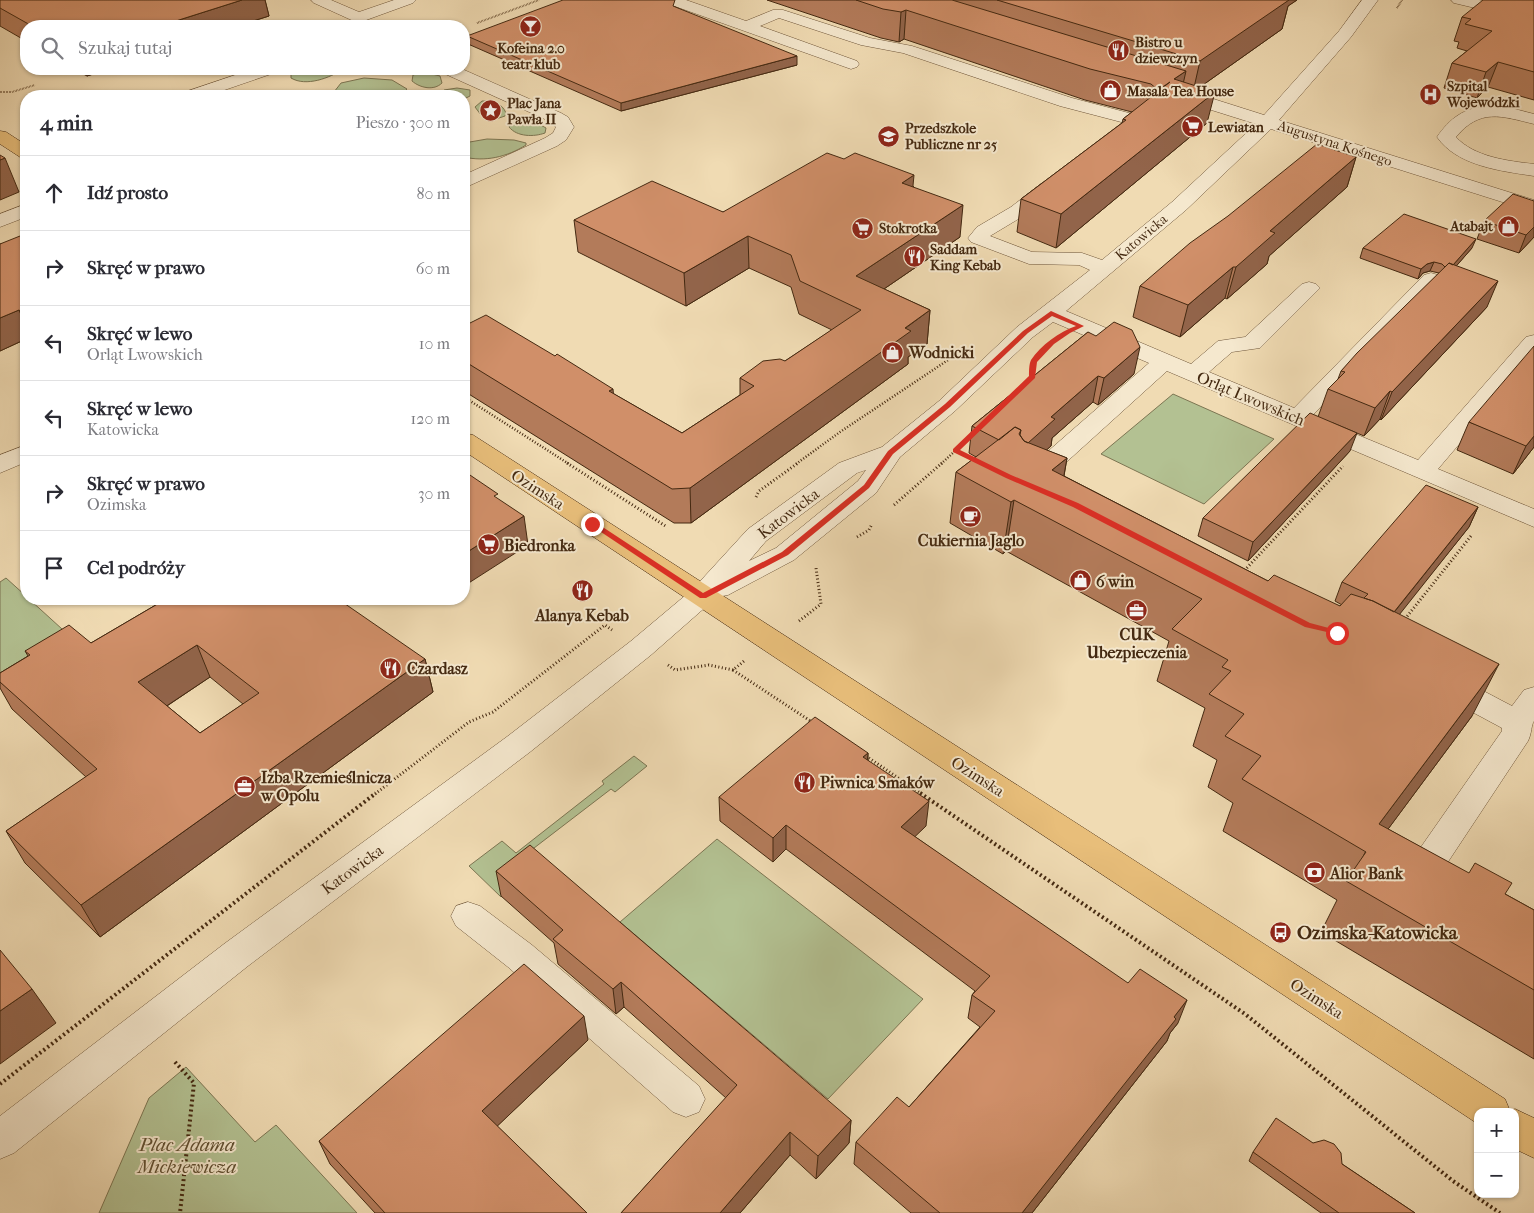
<!DOCTYPE html>
<html lang="pl">
<head>
<meta charset="utf-8">
<style>
	body { margin:0; font-family:"IM FELL French Canon",serif; background:#f7f7f7; color:#2b2b33 }
	.controls { position:absolute; right:15px; bottom:15px; display:grid; overflow:hidden; border-radius:10px; box-shadow:0 1px 4px #0004 }
	.controls button { width:45px; height:45px; display:grid; place-items:center; padding:0; border:0; border-bottom:1px solid #e1e1e2; background:#fff; color:#2b2b33; font:25px sans-serif }
	.stop { position:absolute; width:15px; height:15px; margin:-11px; border:4px solid #d93025; border-radius:50%; background:#fff }
	.stop.end { background:#d93025; border-color:#fff; box-shadow:0 1px 5px #0008 }
	.list { margin:0; padding:0; list-style:none }
	h2 { display:flex; justify-content:space-between; align-items:center; height:65px; margin:0; padding:0 20px; font-size:21px }
	h2 small { font-size:16px; font-weight:400; color:#7c7c81 }
	.list li { display:grid; grid-template-columns:32px 1fr auto; gap:15px; align-items:center; box-sizing:border-box; height:75px; padding:0 20px; border-top:1px solid #e1e1e2 }
	.list b { display:block; font-size:19px; white-space:nowrap }
	.list p { margin:0; font-size:16px; white-space:nowrap; color:#7c7c81 }
	.list em { font-size:16px; font-style:normal; color:#7c7c81 }
	.icon { flex:none; width:28px; height:28px; fill:none; stroke:currentColor; stroke-width:2; stroke-linecap:round; stroke-linejoin:round }
	.map { position:relative; flex:none; width:1534px; height:1213px; overflow:hidden }
	.search { position:absolute; background:#fff; box-shadow:0 1px 4px #0004; left:20px; top:20px; width:450px; height:55px; display:flex; align-items:center; gap:12px; box-sizing:border-box; padding:0 18px; border-radius:20px; color:#7c7c81; font-size:19px }
	.panel { position:absolute; background:#fff; box-shadow:0 1px 4px #0004; left:20px; top:90px; width:450px; height:515px; border-radius:20px }
	.map>svg:first-child { display:block }
	.green { fill:#b3c192; stroke:#7c7552 }
	.lines { fill:none; stroke-linecap:round; stroke-linejoin:round }
	.minor-casing { stroke:#6f563a; stroke-width:1 }
	.major-casing { stroke:#442911; stroke-width:1 }
	.path-far3 { stroke:#442911; stroke-width:2; stroke-dasharray:0.5 1; stroke-linecap:butt }
	.path-far2 { stroke:#442911; stroke-width:2.5; stroke-dasharray:1 2; stroke-linecap:butt }
	.path-far1 { stroke:#442911; stroke-width:3; stroke-dasharray:1 2.5; stroke-linecap:butt }
	.path { stroke:#442911; stroke-width:4; stroke-dasharray:2 3; stroke-linecap:butt }
	.minor { fill:#f5e8ce; fill-rule:evenodd }
	.major { fill:#e8be7a; fill-rule:evenodd }
	.wall { fill:#b37b5a; stroke:#442911; fill-rule:evenodd }
	.shaded-wall { fill:#92644a; stroke:#442911 }
	.building { fill:#d08f69; stroke:#442911; fill-rule:evenodd }
	.route { fill:#d93025 }
	.labels { text-anchor:middle; stroke-width:4; stroke-linejoin:round; paint-order:stroke }
	.far-poi-label { font-size:14px; font-weight:bold; fill:#442911; stroke:#f5e8ce; text-anchor:start }
	.far-street-label { font-size:14px; fill:#442911; stroke:#f5e8ce }
	.poi-label { font-size:16px; font-weight:bold; fill:#442911; stroke:#f5e8ce; text-anchor:start }
	.street-label { font-size:16px; fill:#442911; stroke:#f5e8ce }
	.near-poi-label { font-size:19px; font-weight:bold; fill:#442911; stroke:#f5e8ce; text-anchor:start }
	.near-park-label { font-size:19px; font-style:italic; fill:#604f31; stroke:#f5e8ce }
</style>
</head>
<body>
<div class="map">
<svg width="1534" height="1213" viewBox="0 0 1534 1213">
	<rect width="100%" height="100%" fill="#f0dbb3"/>
	<filter id="stains"><feTurbulence type="fractalNoise" baseFrequency=".004" numOctaves="4"/><feColorMatrix values="0 0 0 0 .2 0 0 0 0 .09 0 0 0 0 .02 0 0 0 .5 -.17"/></filter>
	<radialGradient id="worn" r=".72"><stop offset=".6" stop-color="#630" stop-opacity="0"/><stop offset="1" stop-color="#630" stop-opacity=".3"/></radialGradient>
	<!-- green -->
	<path class="green" d="M293 69H343C330 78 306 87 291 78V72Z
		M424 72 440 76 442 83C434 91 420 88 412 81L413 75Z
		M364 78 392 80 407 89 400 96H337L334 92 341 83Z
		M457 88 470 90V96L464 99V96H443L441 93 444 90Z
		M482 101C493 101 502 103 506 113L505 116 496 119 481 115 475 107Z
		M517 121 537 123 546 128 545 133C534 137 517 137 509 127L511 124Z
		M487 139 514 140 526 143V145C507 157 485 162 464 157V143Z
		M1173 394 1274 439 1204 504 1101 454Z
		M6 578 26 596V599H29L73 639 0 682V582Z
		M634 756 647 766 615 792 611 789 521 858 535 870 501 897 469 866 502 841 516 853 604 784 602 781Z
		M717 839 923 999 828 1099 620 922Z
		M186 1067 255 1142 276 1125 357 1213H99L149 1098Z"/>
	<g class="lines">
		<defs>
			<path id="minor" d="M311 0H331L359 12 394 0H416L413 3 358 23 314 3Z
				M663 0H686L746 21 773 10H783L870 38 912 46 1072 98 1144 117 1147 121C1140 131 1126 142 1114 139L1111 135 1125 123 1060 106 903 53 861 45 779 18 760 26 857 61 859 64 857 67 851 69 666 3Z
				M1362 0H1378L1351 37 1279 120 1534 200V212L1271 129 1186 210 1066 311 1191 364 1218 341 1245 337 1302 284 1309 282 1316 284 1320 288 1260 348 1232 352 1209 372 1294 408 1424 275 1431 273 1438 275 1441 279 1438 283 1312 416 1418 460 1526 337 1534 335V356L1438 469 1534 509V527L1167 371 1040 486 1031 488 1022 486 1019 480 1022 474 1149 363 1053 322 1033 337 955 411 900 457 876 493 794 560 728 595 717 597 651 655 530 752 248 966 14 1153 0 1159V1116L224 944 508 736 631 641 693 589 748 529 839 463 882 447 939 401 1017 327 1090 270 1079 265 1029 264 971 242 968 238 977 227 1011 207 1042 183 1049 181 1056 183 1058 187 1056 191 1025 215 990 236 1032 252 1082 253 1102 260 1172 202 1256 124 1170 97 1167 93 1170 89 1176 88 1182 89 1264 115 1339 31ZM866 470 858 481 776 548 749 561 766 541 857 473Z
				M1451 0H1479L1534 12V22L1454 3Z
				M253 69H276L274 73 207 96H182L185 92Z
				M441 69H462L561 113 568 117 574 127 566 140 557 146 464 188V175L545 138 553 133 556 127 549 121 443 73Z
				M1487 106 1511 108 1534 114V124C1501 116 1480 108 1456 137 1474 157 1508 161 1534 164V176C1501 171 1457 166 1437 137 1450 118 1464 108 1487 106Z
				M26 204V217L0 227V214Z
				M26 445V462L0 473V455Z
				M1445 673 1455 676 1512 706 1524 690 1534 687V721C1531 725 1532 733 1528 741L1438 877 1426 881 1414 877 1410 867 1414 857 1502 731V728L1435 692 1430 684 1435 676Z
				M468 902 480 906 532 945 699 1086 705 1099 699 1112 686 1117 673 1112 508 967 456 926 451 916 456 906Z"/>
			<path id="major" d="M0 131 6 132 26 145V158L20 157 0 144Z
				M464 433 473 435 1505 1099 1510 1111 1515 1109 1534 1118V1158L1515 1149V1112H1478V1124L464 451Z"/>
		</defs>
		<!-- minor casing -->
		<use href="#minor" class="minor-casing"/>
		<!-- major casing -->
		<use href="#major" class="major-casing"/>
		<!-- path-far3 -->
		<path class="path-far3" d="M1397 8 1402 0
			M477 23 539 0
			M0 92H12L35 85"/>
		<!-- path-far2 -->
		<path class="path-far2" d="M1026 383 1032 376 1033 364
			M464 397 569 464
			M955 450 976 460
			M796 464 840 432 954 356
			M941 464 973 434"/>
		<!-- path-far1 -->
		<path class="path-far1" d="M567 463 667 527
			M756 497 759 491 798 463
			M894 505 942 463
			M857 537 869 530 872 524
			M1242 573 1343 466
			M1405 619 1471 536
			M799 621 821 604 816 568
			M668 665 675 670 709 665 733 670 744 661
			M733 670 812 722
			M866 756 922 794
			M375 794 469 722 493 712 605 625 612 630"/>
		<!-- path -->
		<path class="path" d="M920 793 1245 1014 1453 1181 1500 1213
			M175 1062 194 1083 180 1213
			M0 1084 376 793"/>
		<!-- minor -->
		<use href="#minor" class="minor"/>
		<!-- major -->
		<use href="#major" class="major"/>
	</g>
	<!-- wall -->
	<path class="wall" d="M0 0H265L269 16 237 26H26V41L0 26Z
		M767 0H1297L1288 6 1282 29 1200 87 1207 123 1056 248 1017 232 1021 199 1122 123 1123 119 1132 112 1085 100 904 39 899 42 881 38Z
		M1534 0V100L1488 87 1477 98 1444 88 1452 63 1467 51 1457 48 1459 42 1454 41 1462 17Z
		M675 7 797 65 621 111 468 44 467 36Z
		M74 69H109L87 76Z
		M1356 157 1347 187 1269 256 1267 264 1227 299 1225 298 1180 337 1133 317 1140 286Z
		M913 186 960 237 884 289 930 310 927 344 908 357V364L691 523H674L464 391V326L614 394 682 433 740 395V378L785 361 832 330 799 314 791 287 749 268 686 306 578 252 574 220 723 212Z
		M1534 201V237L1519 253 1477 239 1484 221Z
		M26 241V339L0 351V244Z
		M1363 248H1472L1456 266 1487 307 1381 420 1380 419 1364 436 1333 423 1350 451 1248 561 1198 536 1203 518 1318 417 1328 389 1338 379 1341 371 1439 273 1430 271 1423 273 1418 279 1360 258Z
		M1088 332 1134 374 1098 405 1093 402 1052 438 1051 446 1046 450 1067 458 1064 476 1268 581 1340 606 1342 605 1335 601 1342 582 1478 507 1469 527 1399 614 1472 716 1388 829 1534 910V1059L1321 932 1337 900 1223 831 1233 803 1208 787 1217 760 1193 746 1205 708 1157 681 1169 641 1006 551 1003 554 950 523 956 472 976 457 969 453 972 426Z
		M1469 422 1534 447 1513 474 1457 450Z
		M166 599 425 659 433 692 100 937 25 863 6 831 86 777 12 709 0 688V673L28 656 25 651 91 643ZM210 677 243 704 200 733 167 706Z
		M868 753V760L926 826 914 836 1178 1023 1170 1033 1167 1041 1032 1213H911L854 1164 856 1142 909 1107 980 1027 968 1018 972 995 975 991 786 849 773 862 720 821 719 797Z
		M496 871 851 1120 849 1143 816 1179 790 1155 740 1213H621L726 1098 624 1007 616 1014 558 964 554 943 501 896Z
		M588 1040 497 1126 587 1213H375L330 1164 319 1141Z
		M1253 1152 1342 1164 1415 1213H1321L1249 1161Z"/>
	<!-- shaded-wall -->
	<path class="shaded-wall" d="M242 0H265L269 16 237 26H160Z
		M1268 0H1297L1288 6 1282 29 1193 92 1200 61Z
		M906 10 904 39 899 42 901 12Z
		M797 56V65L621 111V103Z
		M1498 62 1488 87 1477 98 1486 72Z
		M85 69H109L87 76Z
		M1186 71 1179 102 1174 79Z
		M1215 92 1207 123 1056 248 1061 214Z
		M1356 157 1347 187 1269 256 1267 264 1227 299 1236 267 1270 231Z
		M5 158 19 192 0 200V160Z
		M914 175 911 207 902 183Z
		M963 205 960 237 856 308V276Z
		M1534 227V237L1519 253 1526 235Z
		M748 236 749 268 686 306 684 273Z
		M1476 239 1472 248 1439 286 1442 277Z
		M1434 262 1430 271 1423 273 1418 279 1421 269 1427 264Z
		M1233 267 1225 298 1180 337 1188 305Z
		M1498 281 1487 307 1381 420 1392 392Z
		M19 310 26 327V339L0 351V318Z
		M930 310 927 344 908 357V364L691 523 690 488Z
		M1140 347 1134 374 1098 405 1104 378Z
		M1098 376 1093 402 1052 438 1051 446 1016 477 1020 450 1051 417Z
		M613 389 616 423 609 391Z
		M1390 391 1380 419 1364 436 1375 408Z
		M1357 433 1350 451 1248 561 1253 542Z
		M1534 436V447L1513 474 1526 446Z
		M1067 458 1058 509 1052 470Z
		M1014 500 1006 551 1003 554 1011 502Z
		M1478 507 1469 527 1380 639 1388 620Z
		M524 516 528 545 464 586V554Z
		M197 645 210 677 153 715 138 682Z
		M425 659 433 692 100 937 81 905Z
		M1499 664 1472 716 1354 875 1379 824Z
		M868 753 866 777 863 757Z
		M929 801 926 826 899 852 901 827Z
		M786 825V849L773 862V838Z
		M621 982 624 1007 616 1014 613 989Z
		M32 989 56 1023 0 1064V1011Z
		M1187 1000 1178 1023 1170 1033 1167 1041 1032 1213H1022Z
		M584 1016 588 1040 489 1134 482 1111Z
		M851 1120 849 1143 816 1179 818 1156Z
		M790 1132V1155L740 1213H720Z"/>
	<!-- building -->
	<path class="building" d="M0 0H242L160 26H32L0 8Z
		M563 0H675L673 6 797 56 621 103 467 36Z
		M856 0H952L1186 71 1174 79 1215 92 1061 214 1021 199 1126 120 1123 119 1170 82 1158 90 1151 84 1090 69 906 10 901 12 883 9Z
		M997 0H1289L1200 61Z
		M1483 0H1534V72L1498 62 1486 72 1452 63 1492 31 1465 24 1471 19 1462 17Z
		M1317 144 1356 157 1270 231 1275 233 1236 267H1233L1188 305 1140 286 1190 243 1228 216Z
		M827 153 844 159 855 153 914 175 902 183 963 205 856 276 930 310 905 328 911 331 690 488 672 489 464 361V326L486 315 555 356 557 354 613 389 609 391 682 433 754 386 740 378 763 361 780 359 785 361 861 310 800 281 791 255 748 236 684 273 574 220 652 181 723 212Z
		M0 155 5 158 0 160Z
		M1513 194 1534 201V227L1526 235 1484 221Z
		M1404 214 1476 239 1453 265 1449 263 1445 267 1442 264 1434 262 1427 264 1421 269 1363 248Z
		M20 236 26 241V313L24 314 19 310 0 318V244Z
		M1449 263 1498 281 1392 392 1390 391 1375 408 1328 389 1345 372 1341 371 1357 353Z
		M1114 322 1132 330 1140 347 1104 378 1098 376 1051 417 1055 419 1028 443 1024 441 1020 435 1021 430 1015 427 999 440 972 426 1088 332 1096 336Z
		M1534 346V436L1526 446 1469 422Z
		M1310 413 1357 433 1253 542 1203 518Z
		M1015 427 1021 430 1019 434 1024 441 1067 458 1052 470 1268 581 1274 575 1340 606 1351 594 1373 601 1499 664 1379 824 1469 873 1475 863 1512 883 1505 894 1534 910V990L1346 881 1366 852 1242 779 1261 756 1225 736 1244 714 1209 694 1231 671 1222 667 1228 660 1172 629 1202 599 1014 500 1011 502 956 472Z
		M464 471 498 494 494 496 524 516 464 554Z
		M1426 485 1478 507 1394 612 1373 601 1364 598 1368 594 1342 582Z
		M166 599H338L425 659 81 905 6 831 97 769 0 682V673L30 655 25 651 69 625 91 643ZM197 645 259 693 200 733 138 682Z
		M815 717 868 753 863 757 929 801 901 827 1128 983 1140 969 1187 1000 1174 1017 1176 1019 1022 1213H940L856 1142 897 1097 909 1107 995 1011 972 995 990 976 786 825 773 838 719 797Z
		M530 845 851 1120 818 1156 790 1132 720 1213H621L737 1085 621 982 613 989 553 939 563 930 496 871Z
		M0 950 32 989 0 1011Z
		M524 964 584 1016 482 1111 587 1213H385L319 1141Z
		M1276 1118 1313 1143 1324 1140 1334 1144 1341 1153 1342 1164 1415 1213H1339L1253 1152Z"/>
	<!-- route -->
	<path class="route" d="M1051 311 1084 326 1070 333 1054 344 1037 362 1035 378 960 450 1011 475 1078 503 1310 623 1340 631V635L1305 627 1073 507 1006 478 953 452V449L1029 376C1029 371 1029 364 1031 360 1041 345 1059 332 1076 326L1052 316 1028 333 950 407 893 454 869 488 788 555 706 598H700L589 524 595 522 703 593 782 552 864 485 888 451 945 404 1023 331Z"/>
	<!-- icons -->
	<defs>
		<symbol id="bar-disc" viewBox="-11 -11 22 22"><circle r="9.5" fill="#8f2418" stroke="#f5e8ce"/><path d="M-6-5H6L.8 .8V4.5H3.5V6h-7V4.5H-.8V.8Z" fill="#fff"/></symbol>
		<symbol id="restaurant-disc" viewBox="-11 -11 22 22"><circle r="9.5" fill="#8f2418" stroke="#f5e8ce"/><path d="M-5-6h1v4h1v-4h1v4h1v-4h1v5L-1.5 .5V6h-2V.5L-5-1ZM5-6V6H3V1.5H1.5Q1.5-4 5-6Z" fill="#fff"/></symbol>
		<symbol id="shop-disc" viewBox="-11 -11 22 22"><circle r="9.5" fill="#8f2418" stroke="#f5e8ce"/><path d="M-5-2.5h2.3a2.7 3.5 0 0 1 5.4 0H5L5.5 6h-11ZM-1.5-2.5h3a1.5 2.3 0 0 0-3 0Z" fill="#fff"/></symbol>
		<symbol id="hospital-disc" viewBox="-11 -11 22 22"><circle r="9.5" fill="#8f2418" stroke="#f5e8ce"/><path d="M-5-5h3v3.5h4V-5h3V5h-3V1.5h-4V5h-3Z" fill="#fff"/></symbol>
		<symbol id="sight-disc" viewBox="-11 -11 22 22"><circle r="9.5" fill="#8f2418" stroke="#f5e8ce"/><path d="M0-6L1.8-2.2L6-1.7L2.9 1.2L3.7 5.4L0 3.3L-3.7 5.4L-2.9 1.2L-6-1.7L-1.8-2.2Z" fill="#fff"/></symbol>
		<symbol id="supermarket-disc" viewBox="-11 -11 22 22"><circle r="9.5" fill="#8f2418" stroke="#f5e8ce"/><path d="M-6-5.5h2.5l.6 2H6L4.5 2H-2.5L-4.4-4H-6ZM-1.5 3.2a1.3 1.3 0 1 0 .1 0ZM3 3.2a1.3 1.3 0 1 0 .1 0Z" fill="#fff"/></symbol>
		<symbol id="school-disc" viewBox="-11 -11 22 22"><circle r="9.5" fill="#8f2418" stroke="#f5e8ce"/><path d="M0-5L7-2L0 1L-7-2ZM-4 1L0 2.5L4 1V4Q0 6-4 4Z" fill="#fff"/></symbol>
		<symbol id="cafe-disc" viewBox="-11 -11 22 22"><circle r="9.5" fill="#8f2418" stroke="#f5e8ce"/><path d="M-5.5-4.5H6V0H3Q3 3.5 0 3.5H-2.5Q-5.5 3.5-5.5 0ZM3-3.2v2h1.7v-2ZM-6 4.5H4V6H-6Z" fill="#fff"/></symbol>
		<symbol id="office-disc" viewBox="-11 -11 22 22"><circle r="9.5" fill="#8f2418" stroke="#f5e8ce"/><path d="M-6-3h4V-5.5h4V-3h4V5H-6ZM-1-4.5V-3h2v-1.5ZM-6 0V1H6V0Z" fill="#fff"/></symbol>
		<symbol id="bank-disc" viewBox="-11 -11 22 22"><circle r="9.5" fill="#8f2418" stroke="#f5e8ce"/><path d="M-6-4H6V4H-6ZM0-2.3a2.3 2.3 0 1 0 0 4.6a2.3 2.3 0 1 0 0-4.6Z" fill="#fff"/></symbol>
		<symbol id="bus-disc" viewBox="-11 -11 22 22"><circle r="9.5" fill="#8f2418" stroke="#f5e8ce"/><path d="M-5-6H5V4H4V6H2V4H-2V6H-4V4H-5ZM-3.5-4V0h7V-4ZM-3.5 1.2v1.5H-2V1.2ZM2 1.2v1.5H3.5V1.2Z" fill="#fff"/></symbol>
	</defs>
	<g fill-rule="evenodd">
		<use href="#bar-disc" x="518" y="14" width="25" height="25"/>
		<use href="#restaurant-disc" x="1106" y="38" width="25" height="25"/>
		<use href="#shop-disc" x="1098" y="78" width="25" height="25"/>
		<use href="#hospital-disc" x="1418" y="82" width="25" height="25"/>
		<use href="#sight-disc" x="478" y="98" width="25" height="25"/>
		<use href="#supermarket-disc" x="1180" y="114" width="25" height="25"/>
		<use href="#school-disc" x="876" y="124" width="25" height="25"/>
		<use href="#shop-disc" x="1496" y="214" width="25" height="25"/>
		<use href="#supermarket-disc" x="850" y="216" width="25" height="25"/>
		<use href="#restaurant-disc" x="902" y="244" width="25" height="25"/>
		<use href="#shop-disc" x="880" y="340" width="25" height="25"/>
		<use href="#cafe-disc" x="958" y="504" width="25" height="25"/>
		<use href="#supermarket-disc" x="476" y="532" width="25" height="25"/>
		<use href="#shop-disc" x="1068" y="568" width="25" height="25"/>
		<use href="#restaurant-disc" x="570" y="578" width="25" height="25"/>
		<use href="#office-disc" x="1124" y="598" width="25" height="25"/>
		<use href="#restaurant-disc" x="378" y="656" width="25" height="25"/>
		<use href="#restaurant-disc" x="792" y="770" width="25" height="25"/>
		<use href="#office-disc" x="232" y="774" width="25" height="25"/>
		<use href="#bank-disc" x="1302" y="860" width="25" height="25"/>
		<use href="#bus-disc" x="1268" y="920" width="25" height="25"/>
	</g>
	<g class="labels">
		<!-- far-poi labels -->
		<g class="far-poi-label">
			<text x="1135" y="47">Bistro u<tspan x="1135" dy="16">dziewczyn</tspan></text>
			<text x="531" y="53" text-anchor="middle">Kofeina 2.0<tspan x="531" dy="16">teatr klub</tspan></text>
			<text x="1447" y="91">Szpital<tspan x="1447" dy="16">Wojewódzki</tspan></text>
			<text x="1127" y="96">Masala Tea House</text>
			<text x="507" y="108">Plac Jana<tspan x="507" dy="16">Pawła II</tspan></text>
			<text x="1208" y="132">Lewiatan</text>
			<text x="905" y="133">Przedszkole<tspan x="905" dy="16">Publiczne nr 25</tspan></text>
			<text x="1493" y="231" text-anchor="end">Atabajt</text>
			<text x="879" y="233">Stokrotka</text>
			<text x="930" y="254">Saddam<tspan x="930" dy="16">King Kebab</tspan></text>
		</g>
		<!-- far-street labels -->
		<g class="far-street-label">
			<text transform="translate(1335 143) rotate(18)" y="5">Augustyna Kośnego</text>
			<text transform="translate(1141 237) rotate(-40)" y="5">Katowicka</text>
		</g>
		<!-- poi labels -->
		<g class="poi-label">
			<text x="909" y="358">Wodnicki</text>
			<text x="971" y="546" text-anchor="middle">Cukiernia Jaglo</text>
			<text x="504" y="551">Biedronka</text>
			<text x="1096" y="587">6 win</text>
			<text x="582" y="621" text-anchor="middle">Alanya Kebab</text>
			<text x="1137" y="640" text-anchor="middle">CUK<tspan x="1137" dy="18">Ubezpieczenia</tspan></text>
			<text x="407" y="674">Czardasz</text>
			<text x="261" y="783">Izba Rzemieślnicza<tspan x="261" dy="18">w Opolu</tspan></text>
			<text x="820" y="788">Piwnica Smaków</text>
			<text x="1330" y="879">Alior Bank</text>
		</g>
		<!-- street labels -->
		<g class="street-label">
			<text transform="translate(1251 398) rotate(23)" y="6">Orląt Lwowskich</text>
			<text transform="translate(538 489) rotate(33)" y="6">Ozimska</text>
			<text transform="translate(788 513) rotate(-37)" y="6">Katowicka</text>
			<text transform="translate(978 776) rotate(33)" y="6">Ozimska</text>
			<text transform="translate(352 869) rotate(-36)" y="6">Katowicka</text>
			<text transform="translate(1317 998) rotate(33)" y="6">Ozimska</text>
		</g>
		<!-- near-poi labels -->
		<g class="near-poi-label">
			<text x="1297" y="939">Ozimska-Katowicka</text>
		</g>
		<!-- near-park labels -->
		<g class="near-park-label">
			<text x="187" y="1151">Plac Adama<tspan x="187" dy="22">Mickiewicza</tspan></text>
		</g>
	</g>
	<rect width="100%" height="100%" filter="url(#stains)"/>
	<rect width="100%" height="100%" fill="url(#worn)"/>
</svg>
<div class="controls">
<button>+</button>
<button>−</button>
</div>
<div class="stop" style="left:1337px;top:633px"></div>
<div class="stop end" style="left:592px;top:524px"></div>
<div class="search"><svg class="icon" aria-label="search" viewBox="0 0 24 24"><circle cx="10" cy="10" r="6"/><path d="M15 15l6 6"/></svg>Szukaj tutaj</div>
<section class="panel">
<h2>4 min<small>Pieszo · 300 m</small></h2>
<ul class="list">
<li><svg class="icon" aria-label="ahead" viewBox="0 0 24 24"><path d="M12 20V5M6 11l6-6 6 6"/></svg><div><b>Idź prosto</b></div><em>80 m</em></li>
<li><svg class="icon" aria-label="right" viewBox="0 0 24 24"><path d="M7 20v-9h11M14 6l5 5-5 5"/></svg><div><b>Skręć w prawo</b></div><em>60 m</em></li>
<li><svg class="icon" aria-label="left" viewBox="0 0 24 24"><path d="M17 20v-9H6M10 6l-5 5 5 5"/></svg><div><b>Skręć w lewo</b><p>Orląt Lwowskich</p></div><em>10 m</em></li>
<li><svg class="icon" aria-label="left" viewBox="0 0 24 24"><path d="M17 20v-9H6M10 6l-5 5 5 5"/></svg><div><b>Skręć w lewo</b><p>Katowicka</p></div><em>120 m</em></li>
<li><svg class="icon" aria-label="right" viewBox="0 0 24 24"><path d="M7 20v-9h11M14 6l5 5-5 5"/></svg><div><b>Skręć w prawo</b><p>Ozimska</p></div><em>30 m</em></li>
<li><svg class="icon" aria-label="arrive" viewBox="0 0 24 24"><path d="M6 21V4h12l-3 4 3 4H6"/></svg><div><b>Cel podróży</b></div></li>
</ul>
</section>
</div>
</body>
</html>
